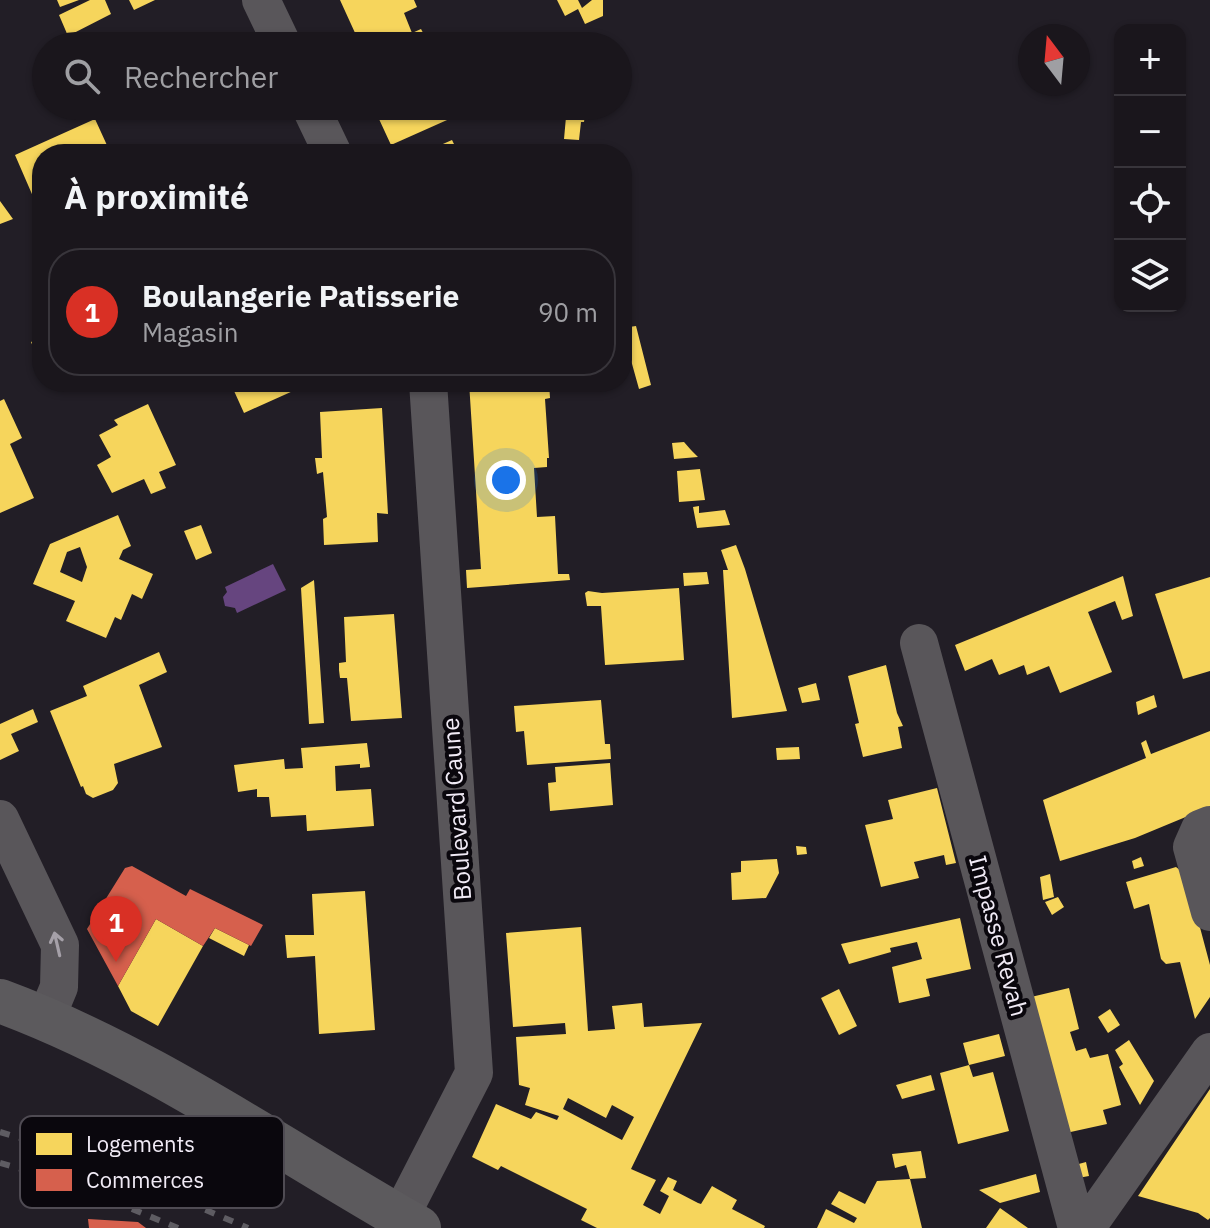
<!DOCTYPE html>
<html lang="fr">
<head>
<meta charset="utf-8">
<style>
	body { margin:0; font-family:"IBM Plex Sans",sans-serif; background:#272329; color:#f1f3f6 }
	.controls { position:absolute; right:24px; top:24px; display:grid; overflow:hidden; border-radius:16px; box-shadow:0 2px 6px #0004 }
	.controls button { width:72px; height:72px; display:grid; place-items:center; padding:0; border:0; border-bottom:2px solid #38353b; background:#1a161c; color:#f1f3f6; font:40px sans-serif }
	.compass { position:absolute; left:1018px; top:24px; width:72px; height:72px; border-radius:50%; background:#1a161c; box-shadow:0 2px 6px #0004; rotate:344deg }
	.you { position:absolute; left:506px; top:480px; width:28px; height:28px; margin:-20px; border:6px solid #fff; border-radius:50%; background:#1a73e8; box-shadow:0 0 0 12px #1a73e833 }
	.badge { display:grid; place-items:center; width:52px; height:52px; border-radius:50%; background:#d93025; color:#fff; font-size:26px; font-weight:700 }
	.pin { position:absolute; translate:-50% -66px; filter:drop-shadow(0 2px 4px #0008) }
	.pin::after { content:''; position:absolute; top:42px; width:28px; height:24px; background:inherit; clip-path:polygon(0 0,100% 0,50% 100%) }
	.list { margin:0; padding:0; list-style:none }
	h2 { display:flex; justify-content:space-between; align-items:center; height:104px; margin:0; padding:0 32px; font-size:34px }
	h2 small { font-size:26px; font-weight:400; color:#9f9fa3 }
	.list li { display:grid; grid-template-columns:52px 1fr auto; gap:24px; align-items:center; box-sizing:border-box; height:128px; margin:0 16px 16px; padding:0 16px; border:2px solid #38353b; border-radius:32px }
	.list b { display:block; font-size:30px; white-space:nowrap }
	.list p { margin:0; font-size:26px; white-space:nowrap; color:#9f9fa3 }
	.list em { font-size:26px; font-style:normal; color:#9f9fa3 }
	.icon { flex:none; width:44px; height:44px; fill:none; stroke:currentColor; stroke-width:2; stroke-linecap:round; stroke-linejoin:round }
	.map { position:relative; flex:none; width:1210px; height:1228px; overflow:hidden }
	.search { position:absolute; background:#1a161c; box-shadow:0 2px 6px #0004; left:32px; top:32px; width:600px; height:88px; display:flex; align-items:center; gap:20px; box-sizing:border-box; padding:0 28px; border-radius:44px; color:#9f9fa3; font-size:30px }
	.panel { position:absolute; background:#1a161c; box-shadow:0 2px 6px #0004; left:32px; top:144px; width:600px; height:248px; border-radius:32px }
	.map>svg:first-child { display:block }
	.water { fill:#66457f }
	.homes { fill:#f6d55c; fill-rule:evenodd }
	.shops { fill:#d6604d }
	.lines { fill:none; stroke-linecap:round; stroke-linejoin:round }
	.street { stroke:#59565a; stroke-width:38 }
	.secondary { stroke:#5c5a5d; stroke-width:44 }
	.rail { stroke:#5e5c62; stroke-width:6; stroke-dasharray:10 10; stroke-linecap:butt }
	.oneway { stroke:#a5a0a8 }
	.labels { text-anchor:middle; stroke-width:8; stroke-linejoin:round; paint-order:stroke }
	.street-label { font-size:24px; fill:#f1ebf6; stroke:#0a070d }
	.key { fill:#0a070d; stroke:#4f4b53; stroke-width:2 }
	.key-label { font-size:22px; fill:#f1ebf6 }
</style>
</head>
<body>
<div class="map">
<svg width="1210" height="1228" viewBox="0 0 1210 1228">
	<rect width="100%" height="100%" fill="#221e26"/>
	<!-- water -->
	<path class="water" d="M273 564 286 590 237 613 235 608 225 606 223 597 227 592 225 587Z"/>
	<!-- homes -->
	<path class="homes" d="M57 0H79L60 7Z
		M90 0H105L111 14 68 36 59 15Z
		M129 0H155L134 10Z
		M340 0H414L417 7 404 13 412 33 421 29 430 46H361Z
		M557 0H578L582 8 592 0H603V16L585 24 578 9 565 16Z
		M373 106H462L465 112 391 145Z
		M567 106H586L584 122H581L579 140 564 139Z
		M95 119 111 154H42V206L38 208 15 155Z
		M452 140 459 154H420Z
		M0 201 13 219 0 224Z
		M636 326 651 385 639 389 622 328Z
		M42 337V352L36 354 31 342Z
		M131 382H151L134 390Z
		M230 382H313L244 413Z
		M469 382H549L550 398 545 399 549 458H547V467L534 468 537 517 555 516 558 574H569L570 580 467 588 466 570 481 569Z
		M4 399 22 438 10 444 34 498 0 513V401Z
		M148 404 176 465 159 472 166 488 151 494 144 479 112 493 97 465 111 457 99 435 118 425 114 420Z
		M382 408 388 514 377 513 378 542 324 545 323 519 327 517 323 472 317 474 315 458H322L320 412Z
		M684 442 691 450 698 457 674 459 672 443Z
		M700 469 705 500 679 502 677 471Z
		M699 506V513L725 510 730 525 697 528 693 507Z
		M118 515 131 546 123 550 119 559 153 574 142 599 132 594 121 620 115 617 106 638 66 621 75 601 33 584 50 544ZM80 547 87 567 82 582 60 572 67 552Z
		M201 525 212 553 196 560 184 531Z
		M736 545 745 569 787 711 732 718 723 570H728L721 550Z
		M707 572 709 584 684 586 683 573Z
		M1123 576 1133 616 1122 620 1115 601 1088 612 1112 672 1060 693 1049 666 1027 675 1024 665 999 675 992 659 965 671 955 645Z
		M1210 577V671L1183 679 1155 594Z
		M314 580 324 723 309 724 301 588Z
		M679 588 684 660 605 665 601 606H587L585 593 588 591 602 593Z
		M394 614 402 718 351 721 347 678H340L339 670V663L346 662 344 617Z
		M159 652 167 672 139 685 162 747 114 764 118 783 113 790 93 798 86 794 83 786 81 787 50 711 87 696 83 686Z
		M886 665 897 713 903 726 898 727 902 748 863 757 855 724 859 723 848 676Z
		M816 683 820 700 802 703 798 688Z
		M1154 695 1157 707 1138 715 1136 702Z
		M601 700 605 744H610L611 759 527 765 524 731 516 732 514 706Z
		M33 709 38 722 11 734 19 751 0 760V724Z
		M1210 731V813L1205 809 1135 838 1060 861 1043 800 1146 758 1141 743 1146 740 1151 754Z
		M367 743 370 767 360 768V764L335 766 336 791 371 789 374 826 307 831 306 815 271 817 269 797H257V789L238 792 234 765 284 759 285 769 303 768 301 748Z
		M799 747 800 759 777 760 776 748Z
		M610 763 613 805 550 811 548 783 556 782 555 767Z
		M937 788 956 863 946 865 944 855 914 862 919 878 881 887 865 825 893 819 888 800Z
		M796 846 806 847 807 854 797 855Z
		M1141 857 1144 866 1134 869 1132 861Z
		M777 859 779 873 766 898 732 900 731 873 741 872V861Z
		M1176 867 1186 875 1210 965V997L1195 1019 1180 962 1166 964 1161 959 1149 904 1134 909 1126 882Z
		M1050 874 1054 897 1043 900 1040 877Z
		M365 891 375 1030 319 1034 315 956 287 958 285 935H314L312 894Z
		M1058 897 1064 907 1052 915 1045 902Z
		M960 918 971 969 926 979 930 996 899 1003 892 967 922 959 917 942 890 948 891 952 849 964 841 944Z
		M156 919 203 946 158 1026 131 1011 118 986Z
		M581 927 588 1031 615 1029 612 1006 642 1003 644 1027 702 1023 631 1169 656 1180 643 1205 660 1214 669 1196 660 1191 668 1177 677 1181 673 1190 698 1203 701 1204 712 1186 737 1200 732 1209 765 1226 764 1228H597L581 1220 587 1209 501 1166 498 1170 472 1157 496 1104 531 1119 536 1112 557 1120 559 1116 525 1105 530 1088 519 1085 516 1037 566 1034 565 1023 513 1027 506 933ZM568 1098 606 1118 612 1105 634 1117 622 1140 563 1109Z
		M215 928 249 945 244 956 209 938Z
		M1069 988 1079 1029 1070 1032 1076 1051 1086 1048 1090 1058 1108 1054 1121 1105 1103 1110 1107 1124 1066 1133 1031 997Z
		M839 989 857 1026 839 1035 821 998Z
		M1110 1009 1120 1025 1108 1033 1098 1017Z
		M999 1034 1005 1056 969 1065 963 1043Z
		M1129 1040 1154 1081 1140 1105 1119 1067 1123 1064 1115 1050Z
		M969 1065 973 1077 993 1072 1009 1131 958 1144 940 1073Z
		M931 1075 935 1090 902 1099 896 1085Z
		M1210 1089V1218L1208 1220 1198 1213 1138 1196Z
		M921 1151 926 1178 910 1179 906 1165 895 1168 892 1154Z
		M1086 1162 1089 1176 1078 1178 1075 1165Z
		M1036 1174 1040 1192 1000 1203 979 1190Z
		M910 1179 922 1228H817L826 1209 854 1223 857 1218 831 1204 839 1191 865 1204 877 1181Z
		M1000 1208 1028 1228H986Z"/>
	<!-- shops -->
	<path class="shops" d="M132 866 186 896 190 889 263 925 251 946 215 928 203 946 156 919 118 986 87 929 125 868Z
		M88 1219 138 1222 146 1228H89Z"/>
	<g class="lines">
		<!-- street -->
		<path class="street" d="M261 0 283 46
			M310 106 333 154
			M919 643 1077 1228
			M0 819 60 945 59 987 46 1018
			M1210 825 1200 829 1192 847 1210 912
			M400 1217 474 1073 428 382
			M1086 1228 1210 1052"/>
		<!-- secondary -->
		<path class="secondary" d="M0 1001C149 1056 281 1150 419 1228"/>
		<!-- rail -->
		<path class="rail" d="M0 1132 72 1153 248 1228
			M0 1163 64 1181 178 1228"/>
	</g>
	<!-- one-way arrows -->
	<defs><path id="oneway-shaft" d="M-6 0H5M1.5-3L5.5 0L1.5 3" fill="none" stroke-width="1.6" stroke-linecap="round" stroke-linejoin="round" transform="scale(2)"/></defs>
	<use class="oneway" href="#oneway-shaft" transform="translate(57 944) rotate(-103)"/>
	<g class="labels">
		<!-- street labels -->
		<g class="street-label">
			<text transform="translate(457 809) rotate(-94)" y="8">Boulevard Caune</text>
			<text transform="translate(998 936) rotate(75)" y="8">Impasse Revah</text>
		</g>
	</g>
	<!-- legend -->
	<rect x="20" y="1116" width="264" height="92" rx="12" class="key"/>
	<rect x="36" y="1133" width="36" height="22" fill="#f6d55c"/>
	<rect x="36" y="1169" width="36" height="22" fill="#d6604d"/>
	<g class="key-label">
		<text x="86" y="1152">Logements</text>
		<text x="86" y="1188">Commerces</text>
	</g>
</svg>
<div class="controls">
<button>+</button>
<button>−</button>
<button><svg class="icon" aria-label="locate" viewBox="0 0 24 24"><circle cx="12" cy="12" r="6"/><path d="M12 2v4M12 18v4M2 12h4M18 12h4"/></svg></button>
<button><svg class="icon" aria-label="layers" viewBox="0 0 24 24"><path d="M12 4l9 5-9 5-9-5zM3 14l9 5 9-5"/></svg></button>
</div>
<svg class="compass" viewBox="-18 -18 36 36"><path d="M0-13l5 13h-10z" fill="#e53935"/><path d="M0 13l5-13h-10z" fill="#9f9fa3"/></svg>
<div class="you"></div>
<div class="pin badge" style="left:116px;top:962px">1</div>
<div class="search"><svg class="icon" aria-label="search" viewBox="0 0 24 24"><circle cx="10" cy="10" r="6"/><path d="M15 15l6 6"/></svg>Rechercher</div>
<section class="panel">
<h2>À proximité<small></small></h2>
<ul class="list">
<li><span class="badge">1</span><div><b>Boulangerie Patisserie</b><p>Magasin</p></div><em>90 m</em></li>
</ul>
</section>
</div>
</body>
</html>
